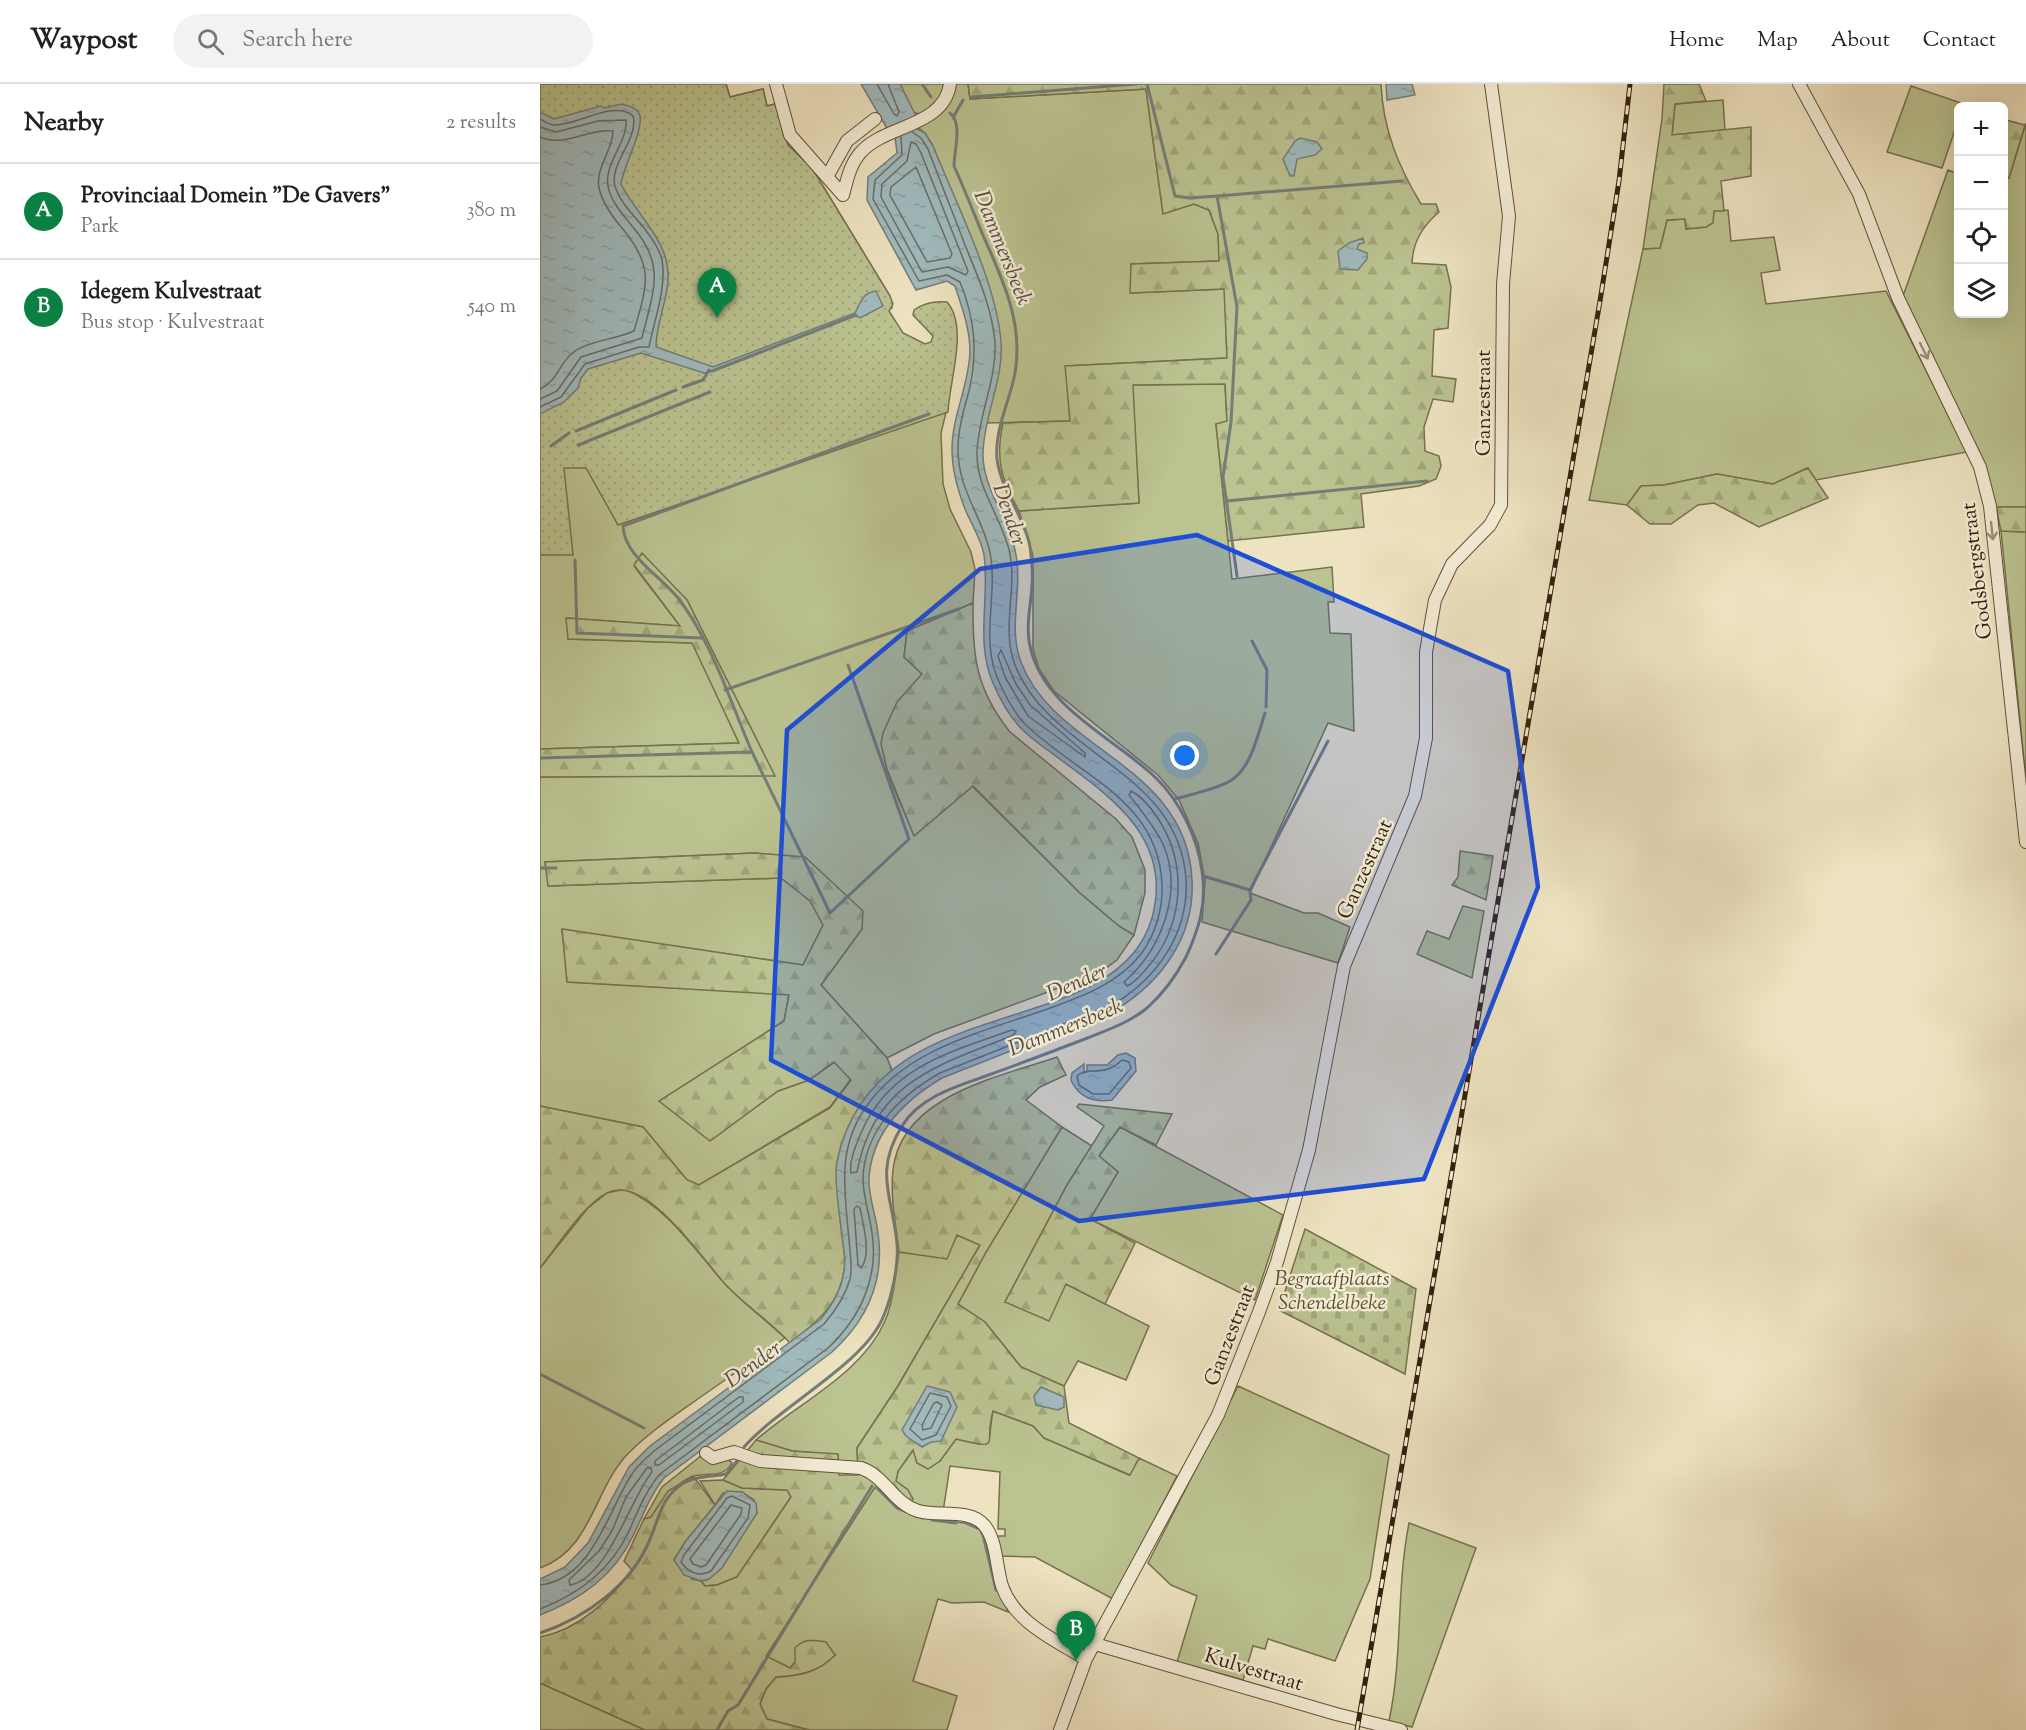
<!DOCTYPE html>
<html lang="en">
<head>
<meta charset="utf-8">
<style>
	body { margin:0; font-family:"Sorts Mill Goudy",serif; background:#f2f2f2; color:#222 }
	.controls { position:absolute; right:18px; top:18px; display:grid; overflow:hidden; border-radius:9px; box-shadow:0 6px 24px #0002 }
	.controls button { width:54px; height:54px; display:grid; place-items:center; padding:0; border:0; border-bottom:2px solid #e0e0e0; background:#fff; color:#222; font:30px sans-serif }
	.you { position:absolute; left:645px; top:672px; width:21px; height:21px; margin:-15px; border:4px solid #fff; border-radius:50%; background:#1a73e8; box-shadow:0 0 0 9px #1a73e833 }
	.badge { display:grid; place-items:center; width:39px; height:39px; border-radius:50%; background:#0b8043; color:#fff; font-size:20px; font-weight:700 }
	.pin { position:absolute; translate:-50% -50px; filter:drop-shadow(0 2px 3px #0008) }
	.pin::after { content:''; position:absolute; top:32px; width:21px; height:18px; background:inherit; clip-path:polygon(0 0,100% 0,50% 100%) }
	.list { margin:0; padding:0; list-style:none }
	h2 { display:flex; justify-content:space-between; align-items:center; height:78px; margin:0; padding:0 24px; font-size:26px }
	h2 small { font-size:20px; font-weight:400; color:#767676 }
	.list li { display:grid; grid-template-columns:39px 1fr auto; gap:18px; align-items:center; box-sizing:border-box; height:96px; padding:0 24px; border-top:2px solid #e0e0e0 }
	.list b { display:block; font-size:22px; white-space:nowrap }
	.list p { margin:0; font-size:20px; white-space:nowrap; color:#767676 }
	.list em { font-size:20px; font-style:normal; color:#767676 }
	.icon { flex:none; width:33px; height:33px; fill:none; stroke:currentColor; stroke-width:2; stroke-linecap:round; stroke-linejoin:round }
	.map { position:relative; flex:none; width:1486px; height:1646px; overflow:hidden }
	header { display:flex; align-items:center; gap:36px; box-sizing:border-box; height:84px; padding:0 30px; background:#fff; border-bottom:2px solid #e0e0e0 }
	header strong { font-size:28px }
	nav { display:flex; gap:33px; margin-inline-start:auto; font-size:21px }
	.search { width:420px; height:54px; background:#f2f2f2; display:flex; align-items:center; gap:15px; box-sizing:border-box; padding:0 21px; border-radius:33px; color:#767676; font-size:22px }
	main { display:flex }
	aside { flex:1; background:#fff }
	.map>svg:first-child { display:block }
	.grass { fill:#bbc391; stroke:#78714e; stroke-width:1.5 }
	.forest { fill:url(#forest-firs); stroke:#78714e; stroke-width:1.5 }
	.cemetery { fill:url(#cemetery-stones); stroke:#78714e; stroke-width:1.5 }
	.park { fill:url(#park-dots); stroke:#78714e; stroke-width:1.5 }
	.water { fill:url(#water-ripples); stroke:#757d77; stroke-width:1.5 }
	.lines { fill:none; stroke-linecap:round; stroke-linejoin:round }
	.shore { stroke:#6a6d64; stroke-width:1.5 }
	.stream { stroke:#757d77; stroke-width:3 }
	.street-casing { stroke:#635038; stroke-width:14 }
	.street { stroke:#f4edd7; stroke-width:12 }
	.rail-casing { stroke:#351f0a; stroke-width:5 }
	.rail { stroke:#f4edd7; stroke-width:3; stroke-dasharray:9; stroke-linecap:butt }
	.oneway { stroke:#9e907b }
	.marked { fill:#1d4ed8; fill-opacity:0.2; stroke:#1d4ed8; stroke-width:4.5; stroke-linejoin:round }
	.labels { text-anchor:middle; stroke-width:5; stroke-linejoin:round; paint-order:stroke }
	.street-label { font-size:21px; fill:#351f0a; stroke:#f4edd7 }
	.park-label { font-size:21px; font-style:italic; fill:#5d5032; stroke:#f4edd7 }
	.water-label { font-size:22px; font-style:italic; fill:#554e40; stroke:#f4edd7 }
</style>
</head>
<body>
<header>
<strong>Waypost</strong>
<div class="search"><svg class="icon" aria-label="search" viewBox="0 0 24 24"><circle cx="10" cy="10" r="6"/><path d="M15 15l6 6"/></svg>Search here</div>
<nav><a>Home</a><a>Map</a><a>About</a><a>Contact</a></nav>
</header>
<main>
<aside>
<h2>Nearby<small>2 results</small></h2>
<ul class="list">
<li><span class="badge">A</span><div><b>Provinciaal Domein &quot;De Gavers&quot;</b><p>Park</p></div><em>380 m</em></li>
<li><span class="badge">B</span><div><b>Idegem Kulvestraat</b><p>Bus stop · Kulvestraat</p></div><em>540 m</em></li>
</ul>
</aside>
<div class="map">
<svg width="1486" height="1646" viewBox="0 0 1486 1646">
	<defs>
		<pattern id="forest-firs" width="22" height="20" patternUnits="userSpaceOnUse" patternTransform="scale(1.5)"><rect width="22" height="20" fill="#bbc391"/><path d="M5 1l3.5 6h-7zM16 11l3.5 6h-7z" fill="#a1a77c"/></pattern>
		<pattern id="cemetery-stones" width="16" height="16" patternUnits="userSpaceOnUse" patternTransform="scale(1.5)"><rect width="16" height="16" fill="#bbc391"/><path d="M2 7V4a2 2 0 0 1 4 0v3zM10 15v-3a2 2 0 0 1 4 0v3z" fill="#a1a77c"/></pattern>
		<pattern id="park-dots" width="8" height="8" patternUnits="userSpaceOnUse" patternTransform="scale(1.5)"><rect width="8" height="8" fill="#bbc391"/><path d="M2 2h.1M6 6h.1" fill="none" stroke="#a1a77c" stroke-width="1.8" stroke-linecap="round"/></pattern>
		<pattern id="water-ripples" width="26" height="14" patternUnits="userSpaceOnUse" patternTransform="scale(1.5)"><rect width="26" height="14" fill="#a0bbbf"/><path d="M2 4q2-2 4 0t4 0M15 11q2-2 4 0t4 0" fill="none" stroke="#8aa0a3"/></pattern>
	</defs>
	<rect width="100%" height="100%" fill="#eee3c1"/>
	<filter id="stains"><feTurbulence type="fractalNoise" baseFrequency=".00333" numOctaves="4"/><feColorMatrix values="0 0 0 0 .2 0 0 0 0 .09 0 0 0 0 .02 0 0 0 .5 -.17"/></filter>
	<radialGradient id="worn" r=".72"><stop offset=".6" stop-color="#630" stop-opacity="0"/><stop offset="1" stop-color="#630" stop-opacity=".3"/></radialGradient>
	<!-- grass -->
	<path class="grass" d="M186 0 190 13 223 5 227 22 235 20 248 61 272 84 350 212 352 224 314 242 408 320 401 349 403 400 410 425 431 468 435 485 433 519 367 547 364 573 382 590C321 658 343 676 374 751L432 702 540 809 579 842 594 851 577 876 559 889 394 950 347 974 281 901 322 845 265 774 215 769 5 778 9 802 241 794 270 816 283 841 263 881 22 846 28 898 249 910 244 937 120 1017 213 1023 238 1007 269 996 295 978 311 995 290 1023 159 1101 147 1096 103 1043 0 1022V693L234 691 147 516 94 482 140 542 27 534 28 555 153 559 199 659 0 665V5Z
		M360 0H408L405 9 384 30 374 29Z
		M413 0H428L430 15 606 5 623 129 654 120 669 126 678 150 680 177 591 180V209L685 205 687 274 526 282 530 337 446 339 454 310 450 207 393 62 385 49 376 42Z
		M1371 2 1424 20 1418 22V37L1402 84 1347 68Z
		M1183 16 1185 46 1132 51 1135 20Z
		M1486 39V423H1456L1442 375 1363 212 1408 86 1418 90V230H1464V92L1469 94Z
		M1188 126 1191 157 1234 153 1240 186 1221 189 1226 220 1346 207 1427 368 1276 396 1267 384 1233 400 1177 390 1124 401 1101 402 1087 421 1049 416 1103 165 1120 164 1127 136 1145 135 1146 145 1166 143 1174 127Z
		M685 300 687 338 676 340 692 495 792 483 794 518H788L790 549 811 550 814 647 788 639 710 809 764 829H778L810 843 798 879 662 838 665 797 658 759 639 716 618 691 514 607 499 585 493 565V471L479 427 599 419 592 301Z
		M1461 447 1486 448V696Z
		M923 822 944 827 932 894 877 870 887 847 909 855Z
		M522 1043 552 1062 527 1101 465 1218 526 1200 609 1242 586 1296 538 1277 524 1302 481 1283 445 1238 418 1220 446 1168Z
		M580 1043 743 1131 715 1216 550 1135 578 1088 559 1072Z
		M85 1105C129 1124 155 1167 186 1201 204 1220 226 1236 245 1254 215 1275 185 1296 155 1317 131 1334 104 1352 84 1374 53 1411 50 1466 0 1484V1184L48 1124 67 1109Z
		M417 1151 440 1161 358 1302 317 1364 318 1381H298V1371L252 1367 216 1356C258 1319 322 1290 345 1237 354 1216 355 1191 359 1168L406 1174Z
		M698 1302 849 1371 830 1495 795 1577 728 1555 725 1565 713 1562 703 1596 637 1578 657 1512 631 1501 608 1479Z
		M453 1327 494 1342 504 1354 589 1391 599 1374 637 1392 573 1515 495 1473 457 1472 455 1452H465V1445H458L460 1388 410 1382 403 1428 370 1422 368 1406 356 1397 358 1387 374 1365 377 1379 400 1377 416 1355C458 1365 446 1364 453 1327Z
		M162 1371 187 1375 192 1379C183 1395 168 1388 154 1392 140 1395 118 1421 111 1434L104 1435 122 1403Z
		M183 1396 202 1404 247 1406 251 1413 197 1493 177 1501 165 1502 161 1497 169 1495 217 1429 214 1416 202 1408 183 1409 175 1421 160 1397Z
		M335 1403 375 1432 438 1441 442 1446 468 1528 444 1518 412 1519 398 1515 373 1597 417 1612 407 1646H269L227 1635 220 1620 226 1605 236 1593C259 1592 279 1588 295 1571L255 1578 250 1584 225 1572Z
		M869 1439 936 1464 872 1643 849 1637C863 1572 856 1505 869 1439Z
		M0 1599 105 1646H0Z"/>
	<!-- forest -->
	<path class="forest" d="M428 0H841C843 45 858 82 881 120H896L899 128C883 142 873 157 872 179L906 181 911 203 908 244 894 246 892 292 916 295 913 318 893 315 884 343 885 367 899 372 901 382 896 395 879 402 821 410 824 443 688 457 676 340 687 337 685 300 593 301 599 419 479 427C461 395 455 375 463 339L530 337 525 282 687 274 684 205 590 209 591 180 679 177 678 150 669 126 654 120 623 130 606 5 430 15Z
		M1124 0H1159L1166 17 1135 20 1132 51 1211 43V92L1181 97 1184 127H1174L1173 139 1166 143 1146 145 1145 135 1127 136 1120 164 1103 165 1122 35Z
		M1466 36 1485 41 1469 94 1464 92Z
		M1268 384 1288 414 1219 443 1174 419 1158 421 1131 440H1110L1087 421 1101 402 1124 401 1177 390 1233 400Z
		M1456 423H1486V448L1461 447Z
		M102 469 147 516 235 692 0 693V665L199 659 152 559 28 555 26 534 140 542 94 481Z
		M433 519C433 573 435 604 470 648L576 735 592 753 605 786V809L594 851 579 842 540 809 433 702 374 752 347 685 341 660 343 649 357 618 382 590 364 573 367 547Z
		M920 767 953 772 946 816 912 801 918 793Z
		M215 769 265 773 323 827 322 845 281 901 347 974 352 986C325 1010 303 1042 297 1079 294 1100 303 1152 305 1176 304 1216 280 1236 250 1259 231 1238 206 1222 186 1201 163 1176 106 1089 67 1109 42 1122 18 1162 0 1184V1022L103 1043 147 1096 159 1101 290 1024 311 996 294 978 269 996 238 1007 170 1057 119 1017 244 937 249 911 27 898 22 845 263 881 283 841 270 817 241 794 8 802 5 778Z
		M517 973 526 991 500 1003 486 1016 522 1043 446 1168 418 1220 445 1238 481 1283 524 1302 529 1339 599 1374 590 1391 504 1354 493 1342 453 1327C443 1362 464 1366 416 1355L400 1377 388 1385 377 1379 373 1366 358 1387 356 1397 368 1406 373 1415 370 1422 363 1426 335 1403 226 1572 250 1584 255 1578V1564C264 1554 274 1556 286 1558L295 1571C279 1588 259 1592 236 1593L226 1605 220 1620 227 1635 269 1646H105L0 1599V1553C38 1546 70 1516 92 1486L84 1477 104 1435 111 1433 128 1407 153 1392 175 1421 145 1458 134 1476 152 1495 161 1497 165 1502 177 1501 197 1493 251 1413 247 1406 202 1404 183 1396 216 1356 252 1367 298 1370 299 1391H318L317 1364 358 1302 440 1161 417 1151 407 1175 359 1168C356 1142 350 1113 353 1086 361 1011 460 993 517 973Z
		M539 1020 632 1030 616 1061 580 1043 559 1072 578 1088 550 1135 595 1159 565 1220 526 1200 509 1237 465 1218 527 1101 564 1042 537 1023Z"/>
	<!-- cemetery -->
	<path class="cemetery" d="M765 1145 876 1205 865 1290 739 1226Z"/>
	<!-- park -->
	<path class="park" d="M0 0H186L190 13 223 5 227 22 235 20 248 61 272 84 350 212 353 220 349 227 363 249 385 260 391 258 393 252 373 231 374 226C384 219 395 217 407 218 429 243 409 298 408 328L78 441 46 384H24L33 471H0Z"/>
	<!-- water -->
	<path class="water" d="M321 0H360L376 32 372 34 377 45 385 49 393 62C416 119 456 198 461 257 464 296 444 330 443 369 442 403 468 433 475 466 484 504 467 542 481 578 514 667 647 680 652 796 655 852 622 897 577 925L402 994C365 1016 332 1047 329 1094 328 1112 336 1131 338 1149 345 1197 326 1237 292 1268L124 1394C110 1411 103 1432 93 1452 74 1492 41 1515 0 1531V1495L25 1483 48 1459 89 1383 110 1362 281 1235C296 1216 304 1201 305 1176 303 1153 293 1097 297 1078 333 900 575 962 612 834 633 758 576 716 521 676 507 665 490 655 478 641 468 630 459 613 453 599 435 558 450 514 444 471 441 454 431 440 425 425 418 407 412 384 412 365 412 332 429 301 430 268 430 245 422 223 415 202L407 197 376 206 327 116 328 93 357 69 355 53 348 46Z
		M846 0H872L875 11 847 16Z
		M82 20C88 22 96 23 99 29 106 42 83 83 81 100 98 134 131 157 128 198 126 220 116 241 116 263L173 283 315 229C321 218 322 209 336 207L343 222 320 234 315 231 174 287 164 289 101 269 48 285 41 294 38 304 24 318 0 330V28L14 35 61 22 64 24Z
		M760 54 777 58 782 65 775 71 757 75 754 92H750L743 75 755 57Z
		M823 154 824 159 819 160 817 165 827 169V175L818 186 800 185 798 167 809 159Z
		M586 969 595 974 596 987 572 1016C554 1019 538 1013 531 996L532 989 544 980V989L547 988V981H567L578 971Z
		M387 1302 410 1308 417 1323 401 1357 391 1358 382 1363 366 1352 362 1346Z
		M501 1303 524 1313V1323L518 1326 496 1321 494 1312Z
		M187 1407 202 1408 216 1419 217 1429 182 1484 169 1495 161 1497 144 1491 134 1476 145 1458Z"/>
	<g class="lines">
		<!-- shore -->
		<path class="shore" d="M337 0 354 30 357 32 359 28 348 0
			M0 35C4 37 9 40 13 41 36 43 73 15 93 32 99 55 69 79 75 102 80 119 94 131 104 144 111 153 120 165 122 176 127 203 114 237 109 263H99L45 280 21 313 0 323
			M0 43 16 48 58 37 86 36C88 58 64 79 68 102 70 116 83 131 92 142 127 182 113 207 102 254L41 273 17 307 0 315
			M0 53C25 64 48 44 73 47 73 66 55 84 59 104 62 118 73 134 82 144 115 183 107 202 94 247 77 255 49 257 35 267 18 279 20 295 0 305
			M371 58 376 60 381 69 428 187 426 191 408 183 382 188 341 113 342 100 367 77Z
			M376 83 412 170 410 174 387 178 350 111 351 103Z
			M461 566 476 600 490 621 545 669V673L488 632 465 593 458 572Z
			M591 707C603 713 615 729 622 741 648 787 642 844 607 884 601 891 595 899 587 902L584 898C621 866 644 808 623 760 614 742 602 727 589 711Z
			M472 946 476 947 474 951C399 981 334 997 317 1088L311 1089C309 1077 316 1061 321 1049 349 983 410 968 472 946Z
			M582 976 589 978 591 984 569 1010H553L539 1001 537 992C549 981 562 995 582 976Z
			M317 1122 320 1124C323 1140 332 1171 321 1184L318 1181 314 1125Z
			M390 1309 407 1313 411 1322 396 1351 382 1356 370 1345Z
			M199 1313H203V1318L119 1381H115V1377Z
			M397 1318 402 1321 391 1344 383 1346 382 1341 394 1319Z
			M107 1384H111L112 1388C90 1415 68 1494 30 1501L29 1496 59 1467 72 1447 86 1413Z
			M192 1412 210 1421 208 1434 171 1487C159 1494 148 1488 141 1478L144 1471 187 1414Z
			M191 1421 202 1424 201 1430 166 1481 161 1483 153 1480 150 1475Z
			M0 1501C53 1495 68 1426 92 1390 97 1381 107 1374 114 1367L284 1240C296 1226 305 1213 310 1195 313 1183 310 1169 309 1156 305 1109 296 1065 326 1023 367 963 447 947 513 923 546 911 578 899 601 870 615 851 623 825 622 802 620 715 536 691 484 639 474 628 466 613 460 600 438 556 460 509 449 464 440 429 418 405 418 365 418 345 424 325 429 307 438 268 435 235 420 198L407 191 379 197 333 115 335 96 362 71 361 53
			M0 1525C39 1510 71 1486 89 1447 98 1427 106 1406 120 1390L288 1264C320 1234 339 1194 332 1149 330 1132 323 1113 323 1095 324 1046 361 1011 400 989L574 920C617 894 649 849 646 796 640 686 510 671 475 581 461 545 477 507 470 470 463 435 436 405 437 369 438 331 457 296 455 258 452 224 438 193 425 161 413 129 400 97 388 65L381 54 372 48"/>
		<!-- stream -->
		<path class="stream" d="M382 0 391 13
			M607 0 635 112 650 114 677 112 697 223 691 338 683 393 697 492
			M432 13 596 0
			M414 32 423 16
			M678 112 862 97
			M172 287 316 231
			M143 303 163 296 169 286
			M36 347 136 306
			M48 357 170 308
			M38 361 47 358
			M11 362 29 349
			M687 417 887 397
			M35 476 37 549 162 554
			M712 557 727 586 726 623
			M185 606 419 525
			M212 668 290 829 369 755 308 581
			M0 674 212 668C190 617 172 558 138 514 121 492 84 472 83 442L389 330
			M635 715C652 710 674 706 690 697 711 685 718 650 725 629
			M0 784H16
			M663 792 710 806 788 657
			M676 870 711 816 710 806
			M0 1290 104 1344
			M204 1363C241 1321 326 1279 344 1231 352 1212 359 1180 357 1160 353 1113 333 1089 362 1042 379 1014 414 1003 443 993 479 980 514 967 550 953 570 945 590 938 607 924 624 909 636 892 646 873 659 845 667 819 662 787 658 755 640 717 616 694 575 654 503 624 490 562 484 536 495 509 492 482 491 474 491 466 489 458 482 429 461 406 457 375 454 346 470 317 475 289 484 239 462 194 442 149 433 127 424 104 414 82 414 66 423 40 410 29
			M339 1406 357 1424 383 1434
			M392 1436 416 1439
			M426 1439 440 1445 443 1451 456 1506
			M0 1549C45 1534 92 1501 110 1455 119 1434 121 1414 142 1400 154 1392 172 1393 186 1390L197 1377
			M177 1646 188 1627 198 1621 332 1402"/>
		<defs>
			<path id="street" d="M236 0 250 51 303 111
				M1259 0 1319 110 1358 214 1440 383 1450 422 1486 758
				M288 91 307 57 335 35
				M303 111C307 96 310 80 321 68 345 41 404 43 410 0
				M166 1369 173 1374 194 1368 220 1377 321 1384C345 1392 353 1419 378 1427 397 1433 430 1424 444 1441 457 1456 456 1483 462 1502 475 1539 515 1556 546 1575
				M555 1560 796 1630 861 1646
				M520 1646 546 1575 678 1331 719 1228 737 1178 769 1066 804 882 875 712 886 654V568L895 516 912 480 950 441 961 421 963 200 969 132 951 0"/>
		</defs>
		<!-- street casing -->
		<use href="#street" class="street-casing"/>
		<!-- street -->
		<use href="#street" class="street"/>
		<defs>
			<path id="rail" d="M817 1646 1060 217 1079 97 1090 0"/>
		</defs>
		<!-- rail casing -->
		<use href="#rail" class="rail-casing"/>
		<!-- rail -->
		<use href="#rail" class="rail"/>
	</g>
	<!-- one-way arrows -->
	<defs><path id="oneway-shaft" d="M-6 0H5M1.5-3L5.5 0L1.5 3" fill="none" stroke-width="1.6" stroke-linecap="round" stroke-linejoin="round" transform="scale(1.5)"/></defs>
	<g class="oneway">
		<use href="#oneway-shaft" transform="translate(1384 267) rotate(64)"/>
		<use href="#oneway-shaft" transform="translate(1452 447) rotate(84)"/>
	</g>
	<!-- marked area -->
	<path class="marked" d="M657 451 968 587 998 803 884 1095 539 1137 231 976 247 646 440 485Z"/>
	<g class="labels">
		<!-- street labels -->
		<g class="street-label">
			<text transform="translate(943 319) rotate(-90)" y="7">Ganzestraat</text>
			<text transform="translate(1436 487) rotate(-97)" y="7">Godsbergstraat</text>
			<text transform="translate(824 785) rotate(-66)" y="7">Ganzestraat</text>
			<text transform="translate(689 1251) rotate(-69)" y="7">Ganzestraat</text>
			<text transform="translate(714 1585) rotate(17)" y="7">Kulvestraat</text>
		</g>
		<!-- park labels -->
		<g class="park-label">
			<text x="792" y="1201">Begraafplaats<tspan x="792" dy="24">Schendelbeke</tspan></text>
		</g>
		<!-- water labels -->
		<g class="water-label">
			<text transform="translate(464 163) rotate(68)" y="8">Dammersbeek</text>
			<text transform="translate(471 430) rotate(71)" y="8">Dender</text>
			<text transform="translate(536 897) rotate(-24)" y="8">Dender</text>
			<text transform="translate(525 942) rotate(-22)" y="8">Dammersbeek</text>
			<text transform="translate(212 1279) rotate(-36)" y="8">Dender</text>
		</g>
	</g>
	<rect width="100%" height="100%" filter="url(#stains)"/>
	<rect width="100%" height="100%" fill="url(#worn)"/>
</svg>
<div class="controls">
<button>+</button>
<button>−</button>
<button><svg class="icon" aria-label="locate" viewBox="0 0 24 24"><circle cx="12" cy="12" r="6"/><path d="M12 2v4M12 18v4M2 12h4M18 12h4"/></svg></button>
<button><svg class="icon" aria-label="layers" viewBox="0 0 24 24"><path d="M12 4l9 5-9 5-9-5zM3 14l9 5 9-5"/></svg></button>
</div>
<div class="you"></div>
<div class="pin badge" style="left:177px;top:234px">A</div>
<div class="pin badge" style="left:536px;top:1577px">B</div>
</div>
</main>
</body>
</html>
